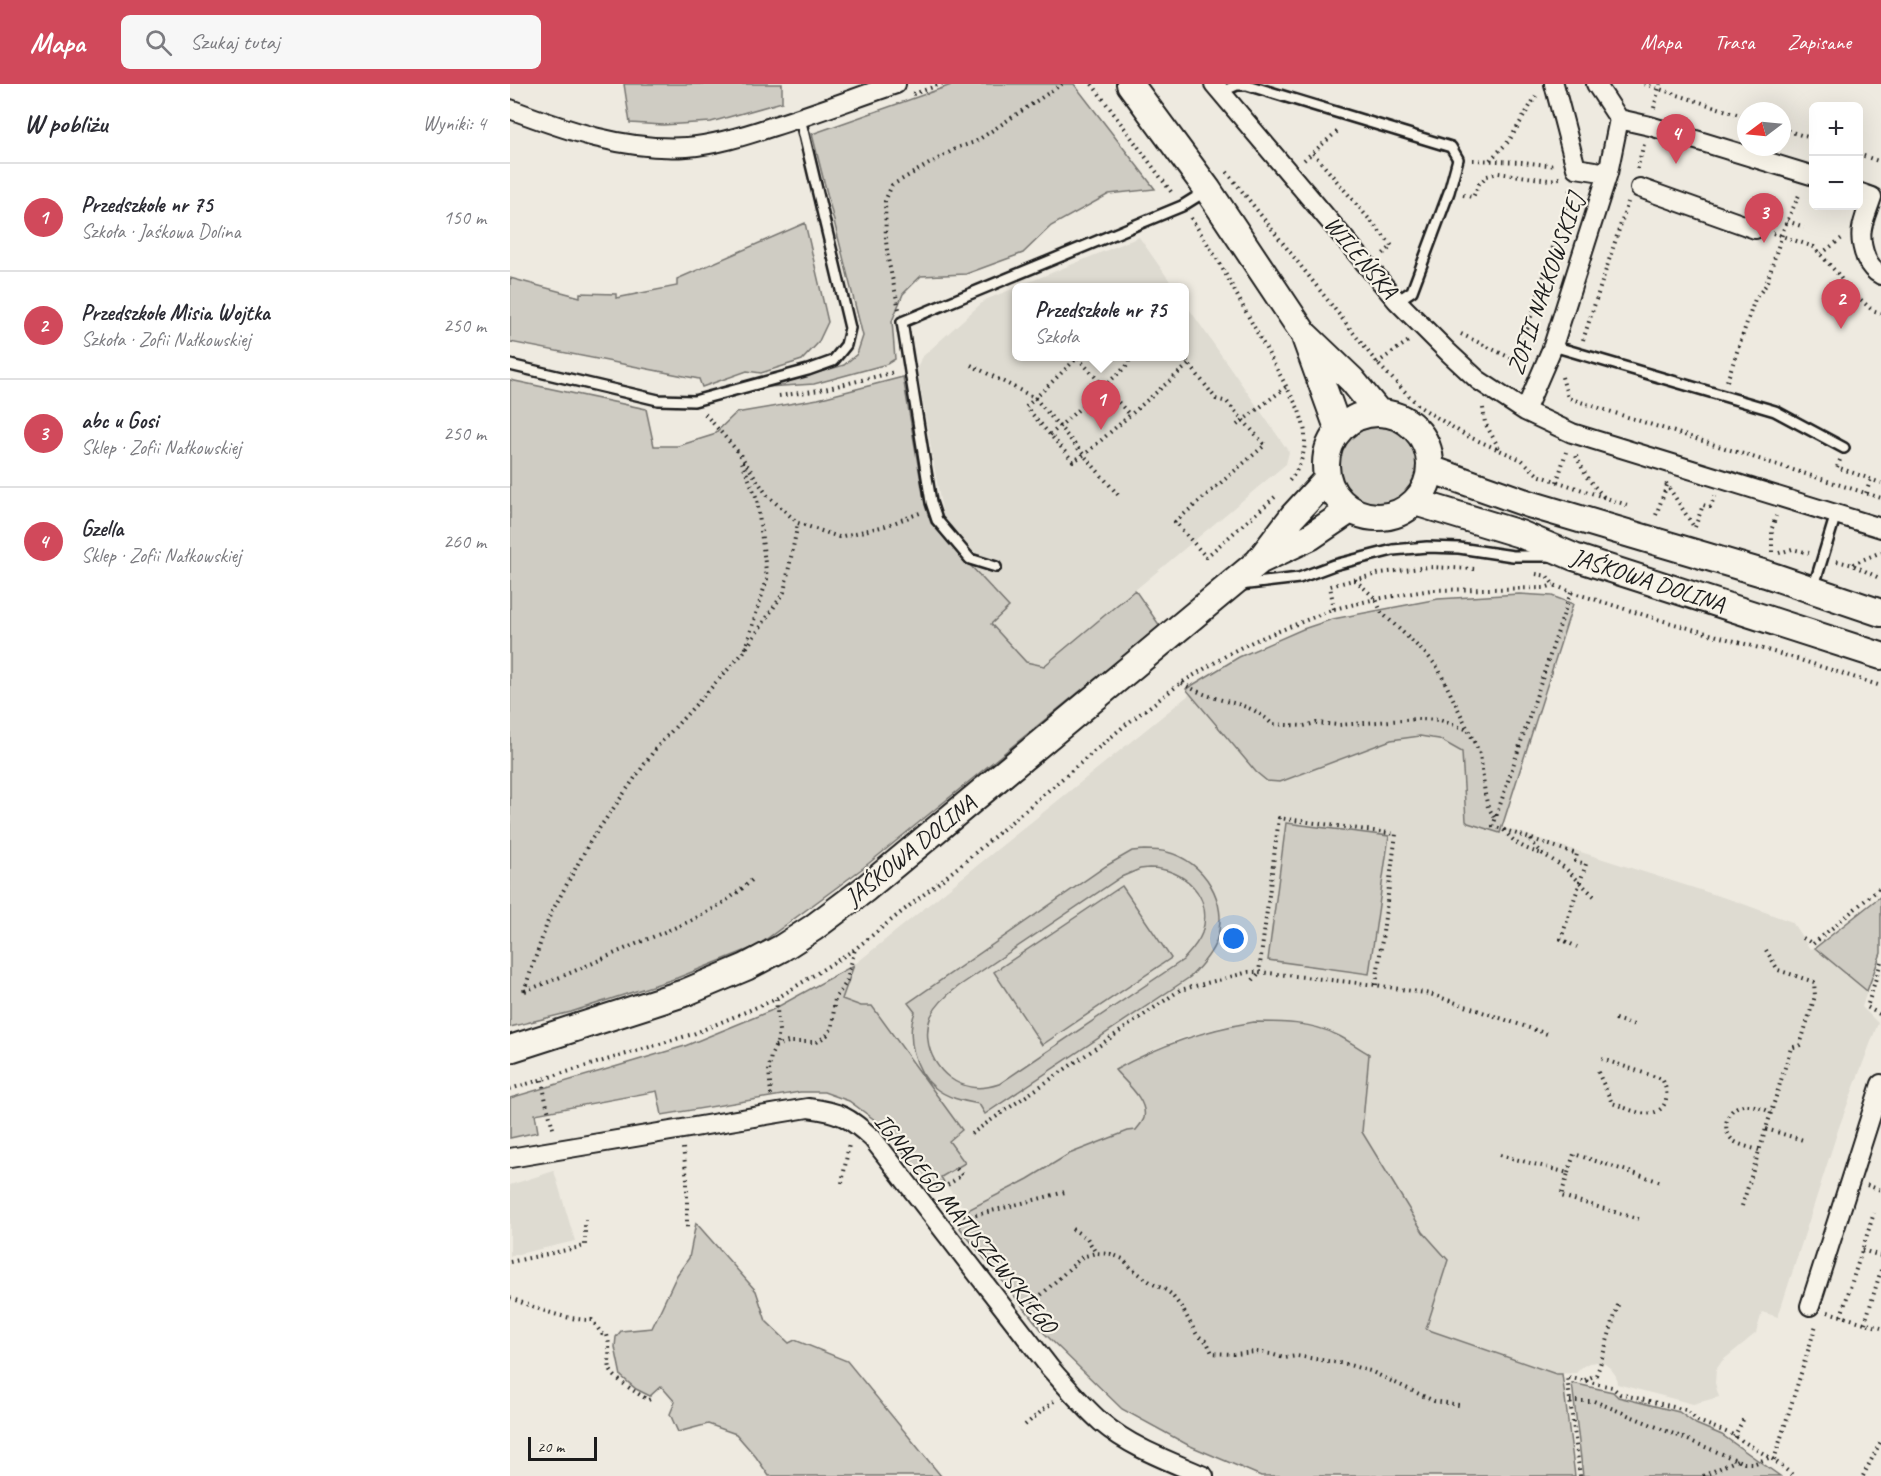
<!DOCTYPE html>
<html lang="pl">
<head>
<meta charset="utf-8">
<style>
	body { margin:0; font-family:Caveat,sans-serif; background:#f7f7f7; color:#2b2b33 }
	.controls { position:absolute; right:18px; top:18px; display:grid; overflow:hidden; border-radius:9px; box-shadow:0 6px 24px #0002 }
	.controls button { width:54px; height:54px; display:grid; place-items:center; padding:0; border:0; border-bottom:2px solid #e1e1e2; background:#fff; color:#2b2b33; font:30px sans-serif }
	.compass { position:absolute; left:1227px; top:18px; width:54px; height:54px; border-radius:50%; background:#fff; box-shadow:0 6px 24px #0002; rotate:254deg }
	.scale { position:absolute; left:18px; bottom:15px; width:69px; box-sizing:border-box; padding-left:6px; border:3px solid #1c1c1c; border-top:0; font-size:16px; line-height:21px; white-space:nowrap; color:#1c1c1c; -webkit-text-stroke:4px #f7f3e8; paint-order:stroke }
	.you { position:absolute; left:724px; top:855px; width:21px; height:21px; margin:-15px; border:4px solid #fff; border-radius:50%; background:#1a73e8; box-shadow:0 0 0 9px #1a73e833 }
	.badge { display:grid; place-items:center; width:39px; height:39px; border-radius:50%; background:#d1495b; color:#fff; font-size:20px; font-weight:700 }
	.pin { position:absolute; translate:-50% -50px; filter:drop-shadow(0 2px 3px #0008) }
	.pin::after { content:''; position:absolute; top:32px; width:21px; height:18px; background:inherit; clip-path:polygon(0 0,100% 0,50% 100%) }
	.popup { position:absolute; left:502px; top:199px; width:177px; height:78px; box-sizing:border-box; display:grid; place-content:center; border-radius:9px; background:#fff; filter:drop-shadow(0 2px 4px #0005); font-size:20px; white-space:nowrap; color:#7c7c81 }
	.popup b { font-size:22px; color:#2b2b33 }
	.popup::after { content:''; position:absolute; left:50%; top:100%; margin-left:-12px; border:12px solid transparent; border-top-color:#fff }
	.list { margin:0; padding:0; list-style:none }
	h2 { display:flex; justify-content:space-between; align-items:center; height:78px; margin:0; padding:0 24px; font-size:26px }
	h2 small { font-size:20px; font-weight:400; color:#7c7c81 }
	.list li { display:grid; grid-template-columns:39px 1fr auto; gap:18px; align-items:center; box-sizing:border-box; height:108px; padding:0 24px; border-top:2px solid #e1e1e2 }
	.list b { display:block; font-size:22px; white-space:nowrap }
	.list p { margin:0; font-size:20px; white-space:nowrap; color:#7c7c81 }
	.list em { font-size:20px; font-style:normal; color:#7c7c81 }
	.icon { flex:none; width:33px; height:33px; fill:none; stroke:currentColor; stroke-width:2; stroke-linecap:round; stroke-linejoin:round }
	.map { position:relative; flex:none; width:1371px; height:1392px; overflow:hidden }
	header { display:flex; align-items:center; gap:36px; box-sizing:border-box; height:84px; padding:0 30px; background:#d1495b; color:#fff }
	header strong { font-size:28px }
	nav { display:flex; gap:33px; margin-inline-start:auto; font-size:21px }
	.search { width:420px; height:54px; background:#f7f7f7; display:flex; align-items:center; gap:15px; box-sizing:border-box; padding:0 21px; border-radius:9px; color:#7c7c81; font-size:22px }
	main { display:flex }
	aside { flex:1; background:#fff }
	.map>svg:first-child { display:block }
	.built { fill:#dedbd1 }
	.green { fill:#cfccc3; stroke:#767470; stroke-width:1.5; fill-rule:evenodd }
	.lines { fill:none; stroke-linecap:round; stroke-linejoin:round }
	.lane-casing { stroke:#1c1c1c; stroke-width:14 }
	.street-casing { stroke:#1c1c1c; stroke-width:22 }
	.secondary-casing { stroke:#1c1c1c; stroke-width:30 }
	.path { stroke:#1c1c1c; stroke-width:4; stroke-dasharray:1.5 4.5; stroke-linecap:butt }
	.lane { stroke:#f7f3e8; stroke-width:9 }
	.street { stroke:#f7f3e8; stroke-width:18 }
	.secondary { stroke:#f7f3e8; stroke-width:26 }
	.labels { text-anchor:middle; stroke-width:4.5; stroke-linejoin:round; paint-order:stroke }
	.street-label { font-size:24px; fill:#1c1c1c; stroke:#f7f3e8 }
</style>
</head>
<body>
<header>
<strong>Mapa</strong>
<div class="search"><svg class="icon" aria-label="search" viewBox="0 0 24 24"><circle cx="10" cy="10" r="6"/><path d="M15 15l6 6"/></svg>Szukaj tutaj</div>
<nav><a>Mapa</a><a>Trasa</a><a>Zapisane</a></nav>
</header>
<main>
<aside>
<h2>W pobliżu<small>Wyniki: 4</small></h2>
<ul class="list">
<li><span class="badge">1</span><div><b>Przedszkole nr 75</b><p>Szkoła · Jaśkowa Dolina</p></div><em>150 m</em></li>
<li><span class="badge">2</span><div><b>Przedszkole Misia Wojtka</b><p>Szkoła · Zofii Nałkowskiej</p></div><em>250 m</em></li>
<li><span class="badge">3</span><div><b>abc u Gosi</b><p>Sklep · Zofii Nałkowskiej</p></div><em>250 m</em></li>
<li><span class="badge">4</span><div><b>Gzella</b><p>Sklep · Zofii Nałkowskiej</p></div><em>260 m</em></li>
</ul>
</aside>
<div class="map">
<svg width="1371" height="1392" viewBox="0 0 1371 1392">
	<rect width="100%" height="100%" fill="#eeeae0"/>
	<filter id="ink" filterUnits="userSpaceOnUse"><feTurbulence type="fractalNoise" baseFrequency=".0167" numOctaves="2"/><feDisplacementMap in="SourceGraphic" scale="12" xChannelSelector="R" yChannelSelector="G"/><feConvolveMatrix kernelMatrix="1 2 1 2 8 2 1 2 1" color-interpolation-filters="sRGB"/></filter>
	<g filter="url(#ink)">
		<!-- built -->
		<path class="built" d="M629 153 664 203 507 204V272H675V219L779 368 776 380 534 582 516 578 481 540 499 523 421 439 433 433 407 285 411 274 475 216Z
			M680 610 746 688 757 697 770 698 881 656 910 652 929 655 952 668 956 737 990 749 992 743 1228 818 1282 838 1300 865 1305 864 1357 907 1352 923 1368 939 1329 1043 1268 1233 1252 1228 1246 1249 1212 1277 1206 1286 1205 1299 1209 1313 1183 1320 1107 1300 1106 1292 1101 1285 1095 1280 1087 1278 1079 1279 1072 1283 1066 1289 1046 1290 895 1247 913 1148 852 1048 859 970 826 950 803 943 774 938H744L711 943 669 955 636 969 605 986 631 1016 634 1027V1036L626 1046 618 1048 559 1070 518 1095 456 1127 413 1071 323 939 344 881Z
			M44 1087 65 1157 0 1172V1101Z"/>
		<!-- green -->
		<path class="green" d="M114 0H272V18L201 38 153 41 120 39Z
			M444 0H564L645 105 599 110 541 142 513 169 456 190 411 192 393 210 382 237 385 275 377 280 304 300 257 303 334 281 347 270 353 252 302 50Z
			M295 139 318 238 308 259 292 276 251 289 237 287 192 303 189 295 0 258V194L70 213V209L106 210V214L167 202V195Z
			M393 293 415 421 421 439 499 523 481 540 516 578 534 582 625 506 650 542 353 784 247 862 167 894 107 913 61 928 0 943V296L136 325 144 362H168L203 351 226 329 308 315Z
			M829 382a39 39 0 1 1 78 0a39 39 0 1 1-78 0Z
			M1009 510 1042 512 1063 520 990 749 958 739 956 737 952 668 929 655 922 654 910 652 881 656 770 698 757 697 746 688 676 605 729 573 793 545 823 535 928 515Z
			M776 739 879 752 859 890 758 876Z
			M634 766C642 766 650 766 657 768 694 777 719 818 707 855 702 870 691 882 680 893L475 1030 469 1020C453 1017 437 1014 424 1003 404 986 396 952 405 928L398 919 596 782 622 767ZM639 784C674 784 704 812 692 849 688 860 680 868 673 876L489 1000C480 1003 471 1005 461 1003 430 998 409 962 421 932 427 919 438 910 449 902L611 793 630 785Z
			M612 802 661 874 532 961 484 888Z
			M1371 812V869L1357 907 1305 864Z
			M344 881 332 915 351 922H362L452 1046 439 1057 455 1079 431 1093 434 1098 417 1099 373 1042 339 1017 314 1008H290L152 1031 147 1007 25 1030 28 1048 0 1054V1014L175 962 260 927Z
			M744 938C771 938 802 938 827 951 838 956 848 964 859 970L852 1048 913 1148 938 1176 916 1245 1046 1290H1052L1065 1392H751L678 1361 612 1325 534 1249 450 1144 456 1127 518 1095 559 1070 618 1047 626 1046C629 1042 633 1038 634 1034 638 1016 615 998 605 986 650 961 693 946 744 938Z
			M186 1139 246 1207 256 1237 279 1259 285 1256 337 1277 431 1392H259L246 1373 226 1350 198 1340 168 1348 160 1330 165 1318 151 1302 140 1312 126 1305 111 1292 105 1263 106 1253 111 1247 142 1244 167 1191 179 1174Z
			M1062 1299 1103 1308 1108 1313 1169 1328 1186 1340 1212 1351 1270 1392H1073Z"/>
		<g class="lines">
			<defs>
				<path id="lane" d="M711 8 727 1H737L941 63 948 75 939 108 902 207 887 217
					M1043 262 1265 327 1334 364
					M0 281 148 316 184 317 298 286 323 277 336 261 340 244 290 34
					M486 483 460 475 427 436 421 418 392 238 672 122 696 107
					M730 501 789 494 824 481 883 466 917 463 949 464 1003 472H1041
					M1303 505 1326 430"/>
				<path id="street" d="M704 0 887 217 938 268 968 296 1015 327 1062 349 1371 444
					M1044 0 1066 84 1098 89
					M0 25C56 46 115 67 177 63 205 61 234 52 261 43 303 30 345 14 386 0
					M1109 35 1140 42 1304 92
					M1130 104 1245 145
					M1348 108 1362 113C1354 137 1346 148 1356 174 1359 181 1363 187 1371 191
					M1015 327 1043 262 1098 89 1109 35 1086 0
					M0 1074 298 1024C330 1028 339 1033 363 1055L540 1284C556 1302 573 1322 591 1338 620 1363 659 1377 694 1392
					M1300 1222 1371 1000"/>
				<path id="secondary" d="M620 0 698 106 794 250 842 296 869 329
					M796 256 829 347
					M816 381a52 52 0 1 1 104 0a52 52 0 1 1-104 0Z
					M920 385 1019 420 1256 490 1371 529
					M905 418 1010 450 1064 473 1371 572
					M751 476 800 453 840 426
					M0 965 174 909 236 883 272 864 303 844 355 805 748 478 783 432 817 395"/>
			</defs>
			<!-- lane casing -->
			<use href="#lane" class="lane-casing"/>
			<!-- street casing -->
			<use href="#street" class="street-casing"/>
			<!-- secondary casing -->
			<use href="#secondary" class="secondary-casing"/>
			<!-- path -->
			<path class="path" d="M582 0 662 109
				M1134 0 1236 33
				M403 10 432 0
				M1144 24 1150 0
				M1272 45 1304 55
				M803 69 882 162 873 170
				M1348 70 1371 78
				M794 76 829 46
				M963 76 1012 78 1046 82
				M980 76 999 57 1026 12
				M1127 85 1134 60
				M717 88 867 279 910 323 955 351 1012 376 1028 391 1120 422
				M953 111 963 113 969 100 977 92 988 89 1039 96 1050 94
				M681 134 709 178 789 326C791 334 795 343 795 351 796 366 790 385 779 397
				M1277 137 1294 143
				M1263 149 1304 163 1327 189 1337 203 1362 226 1371 229
				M1311 170 1332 154
				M389 225 378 175 376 157 375 117 382 101 447 64 465 58 552 0
				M951 250 1007 277 1062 103
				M1073 256 1118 118
				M569 272 516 323 563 377 574 371 679 280
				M673 272 706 315 717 318 755 361 665 438 696 473 766 412
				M568 274 620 331
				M867 279 900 256
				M461 281 525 314 609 412
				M1052 293 1058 314 1371 414
				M1217 297 1245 215 1256 201 1274 144 1290 109
				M269 312 310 306 385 288
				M973 324 975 339 990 366
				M195 330 229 369 257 411 288 439 329 453 375 442 410 429
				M727 341 776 303
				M540 351 619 280V272
				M1066 372 1078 395 1094 413
				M1330 376 1327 383 1371 399
				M232 378 247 415 257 495 235 565
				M1047 398 1056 368
				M1156 399 1184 443
				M1356 409 1361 395
				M1146 431 1157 401
				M1185 443 1193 421 1200 423 1205 412
				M1262 468V444L1266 432
				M1269 469 1282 465 1299 469
				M1327 477 1343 481 1371 495
				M1343 480 1371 468
				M1026 490 1037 492 1044 501 1061 508 1147 535 1281 573 1371 602
				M845 496 866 515 871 528 918 572 928 584 970 670 975 710 978 723 985 734
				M1061 508 983 742 1067 770 1065 777 1076 780 1051 855 1067 863
				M824 525 820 502 871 489 918 483 967 485
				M672 599C679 603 686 607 694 610 721 621 740 618 762 640L794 642 806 639 829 641 907 635 930 636 959 646
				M994 746C1005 760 1016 766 1033 770
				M1020 756 1033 770 1055 784 1084 812
				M1293 854 1303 860 1371 803
				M1371 878 1357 923 1371 931
				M743 896 749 889
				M866 901 886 750 769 734 749 888 866 901 920 910 1040 951
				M14 907 40 831 81 756 146 664 233 569 274 508 288 439
				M15 907C53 893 89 876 126 860 170 841 207 829 243 795
				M1105 935 1124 941
				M265 962 278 958H307L317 951 322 944 325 914 336 899 345 865
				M1088 988 1102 1019C1111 1022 1121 1027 1131 1029 1155 1033 1162 1013 1152 995L1092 975
				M32 996 36 1018 44 1048
				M0 1005 183 950 266 915 345 865 452 780 614 642 671 599 722 568 744 557 824 525 866 515 921 506 1034 504 1044 501
				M261 1011 259 985 261 971 267 959 269 947 266 915
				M1256 1045 1293 1056
				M461 1050 670 906 739 888H749
				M173 1064 177 1095V1147
				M1249 1066C1242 1064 1233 1062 1227 1059 1209 1050 1215 1023 1234 1021 1243 1020 1253 1025 1261 1028
				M990 1071 1058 1089 1051 1112 1132 1136
				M1058 1089 1064 1070 1151 1098
				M332 1099 339 1060
				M1357 1101 1371 1106
				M426 1103 436 1102 452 1091 446 1084
				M1232 1122 1281 964 1290 961 1305 912 1304 898 1268 886 1256 866
				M448 1129 462 1132 555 1108
				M562 1145 577 1154 586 1169
				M1352 1166 1371 1172
				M0 1178 75 1162V1136
				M0 1214C27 1224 53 1236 82 1236L92 1250 97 1251C101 1265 98 1276 100 1285 103 1295 129 1310 138 1316L143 1314
				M518 1223 572 1173 586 1169 601 1170 613 1175 621 1184 643 1200 656 1206 661 1210 672 1224 687 1251 697 1258 702 1269 724 1270 746 1268 761 1270 774 1274 787 1272 836 1280 860 1287 924 1317 949 1321
				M1318 1228 1371 1244
				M1331 1232 1364 1129
				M1355 1239 1371 1186
				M1075 1296 1086 1291 1089 1284 1108 1221
				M1060 1317H1084L1234 1379H1245L1259 1374
				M515 1341 544 1317
				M1224 1353 1234 1334
				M1264 1376 1306 1241
				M1070 1392 1057 1293 1102 1303 1110 1310 1176 1326 1188 1337 1221 1350 1264 1376 1284 1392
				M1193 1392 1227 1376
				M1353 1392 1371 1357"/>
			<!-- lane -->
			<use href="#lane" class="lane"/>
			<!-- street -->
			<use href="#street" class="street"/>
			<!-- secondary -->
			<use href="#secondary" class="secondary"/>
		</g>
	</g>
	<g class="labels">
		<!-- street labels -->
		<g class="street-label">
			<text transform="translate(851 173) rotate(50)" y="8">WILEŃSKA</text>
			<text transform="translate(1035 200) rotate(-71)" y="8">ZOFII NAŁKOWSKIEJ</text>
			<text transform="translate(1138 496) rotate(18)" y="8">JAŚKOWA DOLINA</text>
			<text transform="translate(400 766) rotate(-39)" y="8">JAŚKOWA DOLINA</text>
			<text transform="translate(456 1139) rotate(51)" y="8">IGNACEGO MATUSZEWSKIEGO</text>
		</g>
	</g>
</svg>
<div class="controls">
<button>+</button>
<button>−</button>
</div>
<svg class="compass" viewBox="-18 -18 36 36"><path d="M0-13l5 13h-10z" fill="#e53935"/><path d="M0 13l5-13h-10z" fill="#7c7c81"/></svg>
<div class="scale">20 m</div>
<div class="you"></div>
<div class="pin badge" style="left:591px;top:346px">1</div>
<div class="popup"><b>Przedszkole nr 75</b>Szkoła</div>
<div class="pin badge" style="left:1331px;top:245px">2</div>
<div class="pin badge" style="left:1254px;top:159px">3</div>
<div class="pin badge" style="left:1166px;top:80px">4</div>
</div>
</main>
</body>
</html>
